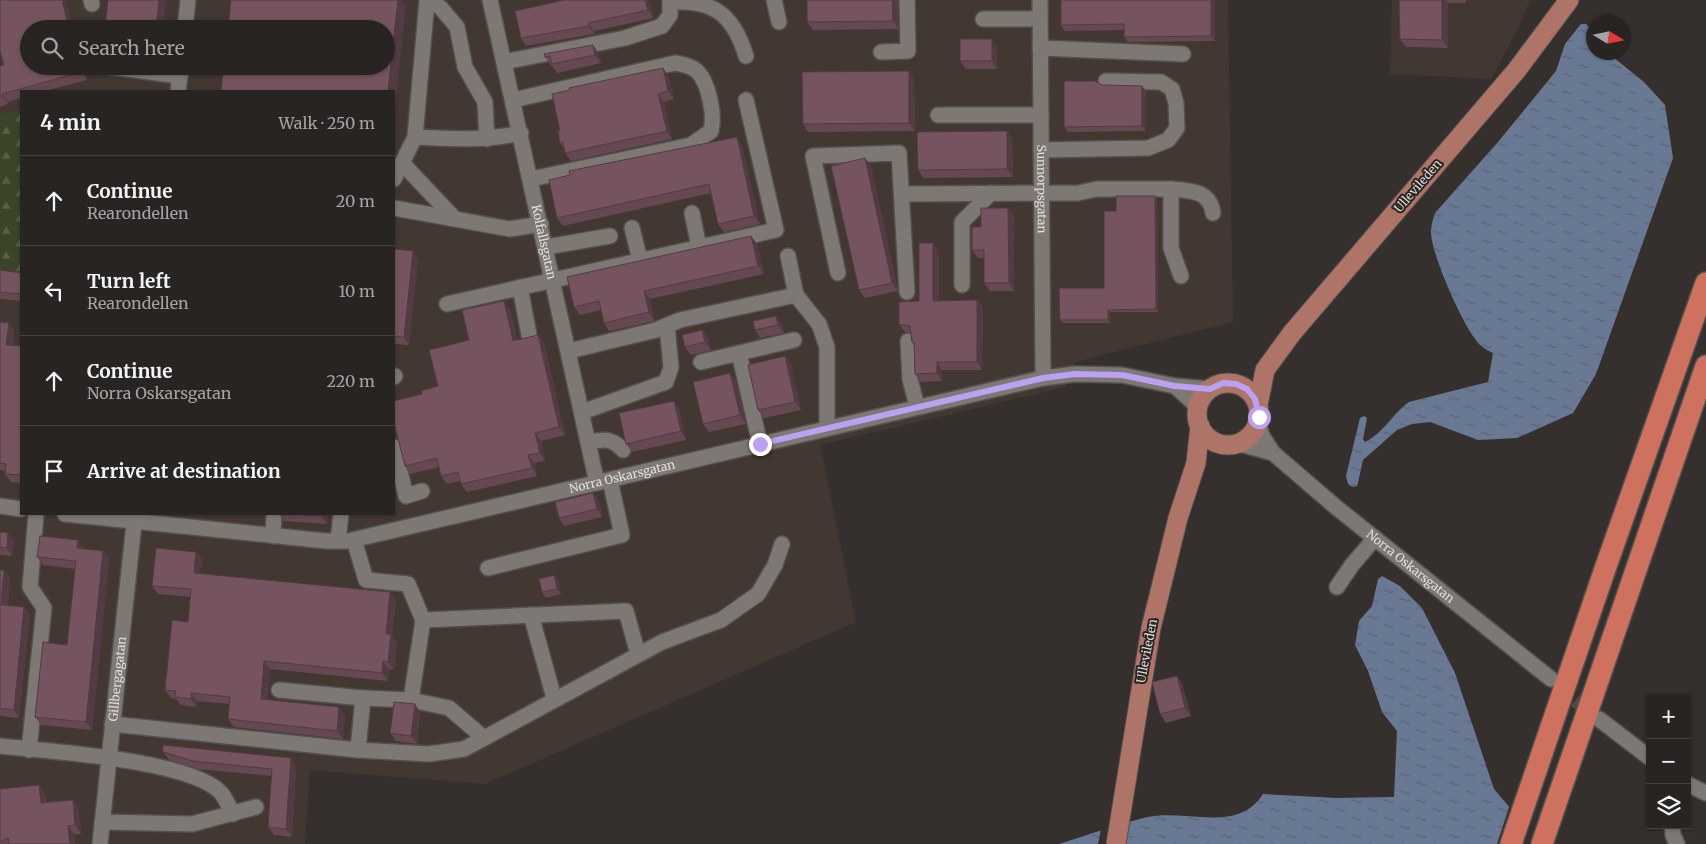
<!DOCTYPE html>
<html lang="en">
<head>
<meta charset="utf-8">
<style>
	body { margin:0; font-family:Merriweather,serif; background:#34302f; color:#f1f3f6 }
	.controls { position:absolute; right:15px; bottom:15px; display:grid; overflow:hidden; border-radius:0px; box-shadow:0 1px 4px #0004 }
	.controls button { width:45px; height:45px; display:grid; place-items:center; padding:0; border:0; border-bottom:1px solid #444140; background:#282422; color:#f1f3f6; font:25px sans-serif }
	.compass { position:absolute; left:1586px; top:15px; width:45px; height:45px; border-radius:50%; background:#282422; box-shadow:0 1px 4px #0004; rotate:100deg }
	.stop { position:absolute; width:15px; height:15px; margin:-11px; border:4px solid #bca0f2; border-radius:50%; background:#fff }
	.stop.end { background:#bca0f2; border-color:#fff; box-shadow:0 1px 5px #0008 }
	.list { margin:0; padding:0; list-style:none }
	h2 { display:flex; justify-content:space-between; align-items:center; height:65px; margin:0; padding:0 20px; font-size:21px }
	h2 small { font-size:16px; font-weight:400; color:#a5a4a5 }
	.list li { display:grid; grid-template-columns:32px 1fr auto; gap:15px; align-items:center; box-sizing:border-box; height:90px; padding:0 20px; border-top:1px solid #444140 }
	.list b { display:block; font-size:19px; white-space:nowrap }
	.list p { margin:0; font-size:16px; white-space:nowrap; color:#a5a4a5 }
	.list em { font-size:16px; font-style:normal; color:#a5a4a5 }
	.icon { flex:none; width:28px; height:28px; fill:none; stroke:currentColor; stroke-width:2; stroke-linecap:round; stroke-linejoin:round }
	.map { position:relative; flex:none; width:1706px; height:844px; overflow:hidden }
	.search { position:absolute; background:#282422; box-shadow:0 1px 4px #0004; left:20px; top:20px; width:375px; height:55px; display:flex; align-items:center; gap:12px; box-sizing:border-box; padding:0 18px; border-radius:28px; color:#a5a4a5; font-size:19px }
	.panel { position:absolute; background:#282422; box-shadow:0 1px 4px #0004; left:20px; top:90px; width:375px; height:425px; border-radius:0px }
	.map>svg:first-child { display:block }
	.built { fill:#423731; fill-rule:evenodd }
	.forest { fill:url(#forest-firs) }
	.water { fill:url(#water-ripples) }
	.pier { fill:#35302d }
	.lines { fill:none; stroke-linecap:round; stroke-linejoin:round }
	.minor-tunnel { stroke:#4f4a47; stroke-width:15; stroke-dasharray:15 8; stroke-linecap:butt }
	.minor-casing { stroke:#534f4d; stroke-width:18 }
	.major-casing { stroke:#534f4d; stroke-width:21 }
	.highway-casing { stroke:#534f4d; stroke-width:24 }
	.minor { stroke:#7d7874; stroke-width:15 }
	.major { stroke:#ae7467; stroke-width:19 }
	.highway { stroke:#ce715e; stroke-width:21 }
	.wall { fill:#654852 }
	.shaded-wall { fill:#523b42 }
	.building { fill:#75545f; stroke:#523b42 }
	.route { stroke:#bca0f2; stroke-width:6 }
	.labels { text-anchor:middle; stroke-width:4; stroke-linejoin:round; paint-order:stroke }
	.street-label { font-size:12px; fill:#e1dedc; stroke:#2b2623 }
</style>
</head>
<body>
<div class="map">
<svg width="1706" height="844" viewBox="0 0 1706 844">
	<defs>
		<pattern id="forest-firs" width="22" height="20" patternUnits="userSpaceOnUse" patternTransform="scale(1.25)"><rect width="22" height="20" fill="#3b4429"/><path d="M5 1l3.5 6h-7zM16 11l3.5 6h-7z" fill="#575f47"/></pattern>
		<pattern id="water-ripples" width="26" height="14" patternUnits="userSpaceOnUse" patternTransform="scale(1.25)"><rect width="26" height="14" fill="#697893"/><path d="M2 4q2-2 4 0t4 0M15 11q2-2 4 0t4 0" fill="none" stroke="#5a6373"/></pattern>
	</defs>
	<rect width="100%" height="100%" fill="#35302d"/>
	<!-- built -->
	<path class="built" d="M0 0H1228L1233 322 1075 362 1066 387 820 445 856 622 485 784 310 770 305 844H0V251V275L21 276V514H394V91H21V109L0 115ZM29 29H386V66H29Z
		M1392 0H1530L1520 24 1491 79 1390 74Z"/>
	<!-- forest -->
	<path class="forest" d="M21 109V276L0 275V115Z"/>
	<!-- water -->
	<path class="water" d="M1581 24H1586L1593 31 1594 52 1608 53 1644 82 1665 105 1673 158 1596 374 1573 413 1517 438 1478 440 1430 422 1412 424 1397 430 1363 460 1358 483 1357 486 1352 487 1348 484 1346 476 1360 418 1364 416 1367 418 1363 439 1365 442C1385 432 1392 414 1409 402L1488 382 1493 353C1489 351 1483 348 1480 345 1464 329 1431 254 1431 232 1431 225 1433 219 1435 213L1498 142 1556 71 1565 44Z
		M1382 576 1400 586 1422 608 1455 673 1494 789 1526 827 1550 844H1059C1088 835 1118 824 1148 817 1186 809 1238 834 1263 794L1337 798 1394 797 1397 731 1382 712 1368 671 1355 645 1359 621 1372 606 1378 579Z"/>
	<!-- pier -->
	<path class="pier" d="M1510 804 1528 825 1552 844H1497Z
		M1128 821 1125 844H1098L1101 829Z"/>
	<g class="lines">
		<!-- minor-tunnel -->
		<path class="minor-tunnel" d="M1558 685 1594 715"/>
		<defs>
			<g id="minor">
				<path d="M91 0 92 4"/>
				<path d="M427 0 415 137C451 139 485 141 521 133"/>
				<path d="M429 0 441 8 457 27 465 67 485 102 487 139"/>
				<path id="s1" d="M490 0 597 483"/>
				<path d="M774 0 779 22"/>
				<path id="s2" d="M1040 0 1043 378"/>
				<path d="M670 2C714 0 733 14 746 56"/>
				<path d="M983 19H1040"/>
				<path d="M185 29 188 0"/>
				<path d="M1040 48 1183 54"/>
				<path d="M881 52 908 51 907 0"/>
				<path d="M504 62 625 38 662 26 670 15V0"/>
				<path d="M104 66 180 76"/>
				<path d="M178 91 181 68"/>
				<path d="M513 100 675 63C682 64 691 66 697 71 709 83 715 115 711 131L691 145 531 179"/>
				<path d="M938 115H1041"/>
				<path d="M1041 150 1148 148 1168 140 1177 128 1176 103 1172 89 1161 82 1106 81"/>
				<path d="M402 163 455 219"/>
				<path d="M394 179 415 137"/>
				<path d="M1171 189C1190 191 1210 190 1213 213"/>
				<path d="M902 194 1078 193 1097 189H1171V248L1181 276"/>
				<path d="M394 208 510 229 541 224"/>
				<path d="M692 213 699 247"/>
				<path d="M632 228 640 260"/>
				<path d="M546 247 610 236"/>
				<path d="M788 256 796 295 819 324 827 347V428"/>
				<path d="M838 273 813 156 899 153 907 292"/>
				<path d="M962 285V222L991 193"/>
				<path d="M520 287 529 335"/>
				<path d="M447 304 776 230 746 100"/>
				<path d="M908 341 910 379 917 407"/>
				<path d="M569 351 656 330 680 320 796 295"/>
				<path d="M739 353 760 444"/>
				<path d="M701 362 794 340"/>
				<path d="M394 377 395 376"/>
				<path d="M1175 386 1198 407"/>
				<path d="M582 412 666 382 671 367 667 326"/>
				<path id="s3" d="M1258 423 1262 436 1273 453 1337 508 1551 679"/>
				<path d="M589 442C604 439 612 438 623 450"/>
				<path d="M1237 443 1273 453"/>
				<path d="M394 447 406 496 422 491"/>
				<path d="M0 506 21 509"/>
				<path id="s4" d="M65 514 326 541H348L1043 378 1075 374 1122 375 1175 386 1210 389"/>
				<path d="M273 536 274 514"/>
				<path d="M354 540 366 580 408 584 423 620"/>
				<path d="M338 541 341 514"/>
				<path d="M488 568 622 535 610 480"/>
				<path d="M1337 587 1352 565 1375 538"/>
				<path d="M531 615 554 698"/>
				<path d="M363 698 411 700 423 620 626 611 638 654"/>
				<path d="M411 700 449 708 484 738"/>
				<path d="M1599 719 1650 758"/>
				<path d="M112 724 358 750 363 698 279 690"/>
				<path d="M0 746C46 751 194 760 222 794 226 800 230 808 233 814"/>
				<path d="M29 750 44 608 30 587 36 514"/>
				<path d="M358 750 429 754 464 749 662 642 721 620 758 594 775 565 782 544"/>
				<path d="M1687 784 1706 793"/>
				<path d="M102 822 192 824 256 807"/>
				<path d="M1672 825 1673 835 1677 844"/>
				<path id="s5" d="M100 844 135 514"/>
			</g>
			<path id="major" d="M1197 414a31 31 0 1 1 62 0a31 31 0 1 1-62 0Z
				M1258 405 1265 370 1292 333 1516 71 1569 0
				M1116 844 1151 628 1178 518 1196 463 1200 426"/>
			<path id="highway" d="M1511 844 1605 569 1706 283
				M1542 844 1706 366"/>
		</defs>
		<!-- minor casing -->
		<use href="#minor" class="minor-casing"/>
		<!-- major casing -->
		<use href="#major" class="major-casing"/>
		<!-- highway casing -->
		<use href="#highway" class="highway-casing"/>
		<!-- minor -->
		<use href="#minor" class="minor"/>
		<!-- major -->
		<use href="#major" class="major"/>
		<!-- highway -->
		<use href="#highway" class="highway"/>
	</g>
	<!-- wall -->
	<path class="wall" d="M0 0H65L73 29H29L83 66 87 80 45 91H21V98L8 102V104L0 107V66L4 65Z
		M564 0H649L653 18 594 31V34L526 46 521 38Z
		M807 0H898V29L813 30 807 22Z
		M1061 0H1215V41L1128 42 1124 37V30L1065 31 1061 25Z
		M1399 0H1466V3H1448V48L1406 47 1400 39Z
		M593 45 598 53 601 63 557 73 545 57Z
		M997 47V69H966L960 61Z
		M663 68 668 76 674 99 664 102 672 139 571 161 565 153 564 148 560 143V131Z
		M914 79 915 131 808 132 803 124Z
		M1102 85 1146 91V131L1068 132 1064 127Z
		M1007 131 1012 139 1013 177 923 178 918 170Z
		M742 146 760 224 724 232 718 224 711 193 563 226 557 218Z
		M871 166 898 291 865 298 859 290Z
		M1155 196 1157 198 1158 312H1110V323H1062L1060 320 1104 288 1116 211Z
		M1008 208 1014 216V291H990L984 283V258H978L972 250 981 227Z
		M751 236 757 244 764 274 650 299 654 321 609 331 604 323 601 310 580 315 574 307Z
		M933 243 939 251V301L977 300 983 308 982 370H942V381L921 382 915 374 914 345 912 342 911 334 905 332 899 324 919 301Z
		M394 249 418 259 409 345 394 344Z
		M0 270 21 273V301L0 299Z
		M510 309 517 340 538 335 544 343 565 435 541 441 545 461 534 463 537 476 467 492 461 484 460 481 447 484 441 476 439 467 410 474 405 466 422 394 438 386 469 340Z
		M0 322 9 323 14 331 13 345 21 346V483L11 482 5 474V471L0 470Z
		M782 324 784 333 760 338 755 330Z
		M702 330 708 338 711 350 691 355 685 347Z
		M785 356 791 364 801 410 764 418 758 410Z
		M730 373 736 381 746 424 709 432 703 424Z
		M674 401 679 409 686 440 632 452 626 444Z
		M593 493 599 502 602 517 564 526 559 518Z
		M279 514H328L327 524 284 521Z
		M0 532 14 541 12 556 0 555Z
		M78 540 84 549 103 551 109 559 92 730 41 725 35 717 67 645 75 569 43 565 37 557Z
		M196 552 202 560 200 573 396 601 392 636 397 642 394 670 389 669 388 681 270 669 267 700 345 715 343 739 234 727 228 719 229 704 197 701 196 707 181 705 176 699 171 698 165 690 188 622 191 597 158 594 152 586Z
		M0 570H4L10 578 8 605 30 615 19 718 0 716Z
		M554 575 558 580 561 594 546 598 542 592Z
		M1177 676 1182 684 1191 716 1166 723 1160 714Z
		M420 712 417 744 396 741 390 733Z
		M163 752 296 767 292 837 274 835 268 827 271 776 198 769 169 760Z
		M0 789 45 793 46 802 73 800 78 808 81 834H74L75 844H0Z"/>
	<!-- shaded-wall -->
	<path class="shaded-wall" d="M62 0H65L73 29H69Z
		M159 0H166L163 29H156Z
		M398 0H402L406 5 394 120V91H388Z
		M645 0H649L653 18 648 10Z
		M892 0H898V29L893 21Z
		M1211 0H1215V41L1211 36Z
		M1442 0H1445L1448 3V48L1442 40Z
		M588 23 594 31V34L589 26Z
		M992 39 997 47V69L992 61Z
		M593 45 598 53 601 63 595 55Z
		M80 66H83L87 80 81 72Z
		M663 68 668 76 674 99 668 91Z
		M909 71 914 79 915 131 909 123Z
		M1142 86 1146 91V131L1142 126Z
		M2 94 8 102V104L3 96Z
		M658 94 664 102 672 139 667 131Z
		M1007 131 1012 139 1013 177 1007 169Z
		M737 137 742 146 760 224 754 216Z
		M865 158 871 166 898 291 892 283Z
		M1155 196 1157 198 1158 312 1156 309Z
		M1008 208 1014 216V291L1009 283Z
		M751 236 757 244 764 274 758 266Z
		M933 243 939 251V309L933 301Z
		M413 251 418 259 409 345 404 337Z
		M644 291 650 299 654 321 649 312Z
		M977 300 983 308 982 370 977 362Z
		M504 301 510 309 519 349 513 341Z
		M1108 310 1110 312V323L1108 320Z
		M776 316 782 324 784 333 778 325Z
		M9 323 14 331 12 353 6 345Z
		M702 330 708 338 711 350 705 342Z
		M538 335 544 343 565 435 559 427Z
		M785 356 791 364 801 410 795 402Z
		M937 362 942 370V381L937 373Z
		M730 373 736 381 746 424 740 415Z
		M674 401 679 409 686 440 681 431Z
		M535 433 541 441 545 461 540 453Z
		M528 455 534 463 537 476 532 468Z
		M593 493 599 502 602 517 597 509Z
		M321 514H328L327 524 321 516Z
		M8 533 14 541 12 556 7 548Z
		M78 540 84 548 83 556 77 548Z
		M103 551 109 559 92 730 86 722Z
		M196 552 202 560 199 581 194 573Z
		M4 570 10 578 7 613 1 605Z
		M554 575 558 580 561 594 557 589Z
		M390 592 396 601 392 636 397 642 394 670 388 662 386 634Z
		M24 607 30 615 19 718 14 710Z
		M264 661 270 669 266 707 261 699Z
		M383 661 389 669 388 681 382 673Z
		M1177 676 1182 684 1191 716 1185 708Z
		M191 693 197 701 196 707 191 699Z
		M415 704 420 712 417 744 411 736Z
		M339 707 345 715 343 739 337 731Z
		M291 758 296 767 292 837 286 829Z
		M39 785 45 793 46 811 41 803Z
		M73 800 78 808 81 834 75 825Z
		M68 826 74 834 75 844H70Z"/>
	<!-- building -->
	<path class="building" d="M0 0H62L69 29H29V66H80L81 72 2 94 3 96 0 97V66L4 65 0 51Z
		M108 0H159L156 29H105Z
		M231 0H398L388 91H221L224 66H386V29H228Z
		M564 0H645L648 10 588 23 589 26 521 38 515 11Z
		M807 0H892L893 21 807 22Z
		M1061 0H1211V36L1124 37V24L1061 25Z
		M1399 0H1442V40L1400 39Z
		M960 39H992V61H960Z
		M593 45 595 55 552 64 550 56 545 57 544 54Z
		M663 68 668 91 658 94 667 131 565 153 563 142 560 143 558 131H560L552 94 570 90 569 88Z
		M909 71V123L803 124 802 72Z
		M1064 81H1095L1102 85 1142 86V126L1064 127Z
		M1007 131V169L918 170 917 132Z
		M737 137 754 216 718 224 709 184 557 218 549 180 570 175 569 171Z
		M865 158 892 283 859 290 831 166Z
		M1116 196H1155L1156 309 1108 310V320H1060L1059 288H1104V211H1116Z
		M981 208H1008L1009 283H984V250H972V227H981Z
		M751 236 758 266 644 291 649 312 604 323 599 301 574 307 567 277Z
		M919 243H933V301L977 300V362H937V373L915 374 914 342H912L910 326 899 324V302L919 301Z
		M394 249 413 251 404 337 394 336Z
		M0 270 21 273V294L0 292Z
		M504 301 513 341 538 335 559 427 535 433 540 453 528 455 532 468 461 484 458 472 441 476 437 458 405 466 394 423V401L422 394 421 391 438 386 429 350 469 340 462 310Z
		M776 316 778 325 755 330 753 321Z
		M0 322 9 323 6 345 21 346V475L5 474 6 464 0 463Z
		M702 330 705 342 685 347 682 335Z
		M785 356 795 402 758 410 748 365Z
		M730 373 740 415 703 424 693 382Z
		M674 401 681 431 626 444 619 413Z
		M593 493 597 509 559 518 555 502Z
		M293 514H321V516Z
		M0 532 8 533 7 548 0 547Z
		M40 536 78 540 77 548 103 551 86 722 35 717 43 642 67 645 76 561 37 557Z
		M156 548 196 552 194 573 390 592 386 634H391L388 662 383 661 382 673 264 661 261 699 339 707 337 731 228 719 230 697 191 693V699L175 697 176 691 165 690 172 620 188 622 191 589 152 586Z
		M0 570H4L1 605 24 607 14 710 0 708Z
		M554 575 557 589 542 592 539 579Z
		M1177 676 1185 708 1160 714 1152 682Z
		M394 702 415 704 411 736 390 733Z
		M163 745 291 758 286 829 268 827 272 769 193 761 163 752Z
		M39 785 41 803 73 800 75 825 68 826 70 844H9L8 838 0 842V789Z"/>
	<g class="lines">
		<!-- route -->
		<path class="route" d="M760 444 1043 378 1075 374 1122 375 1175 386 1210 389 1223 383 1236 384 1247 389 1255 399 1259 417"/>
	</g>
	<g class="labels">
		<!-- street labels -->
		<g class="street-label">
			<text transform="translate(1418 186) rotate(-49)" y="4">Ullevileden</text>
			<text dy="4" stroke="none"><textPath href="#s2" startOffset="189">Sunnorpsgatan</textPath></text>
			<text dy="4" stroke="none"><textPath href="#s1" startOffset="248">Kolfallsgatan</textPath></text>
			<text dy="4" stroke="none"><textPath href="#s4" startOffset="566">Norra Oskarsgatan</textPath></text>
			<text dy="4" stroke="none"><textPath href="#s3" startOffset="212">Norra Oskarsgatan</textPath></text>
			<text transform="translate(1147 651) rotate(-79)" y="4">Ullevileden</text>
			<text dy="4" stroke="none"><textPath href="#s5" startOffset="166">Gillbergagatan</textPath></text>
		</g>
	</g>
</svg>
<div class="controls">
<button>+</button>
<button>−</button>
<button><svg class="icon" aria-label="layers" viewBox="0 0 24 24"><path d="M12 4l9 5-9 5-9-5zM3 14l9 5 9-5"/></svg></button>
</div>
<svg class="compass" viewBox="-18 -18 36 36"><path d="M0-13l5 13h-10z" fill="#e53935"/><path d="M0 13l5-13h-10z" fill="#a5a4a5"/></svg>
<div class="stop" style="left:1259px;top:417px"></div>
<div class="stop end" style="left:760px;top:444px"></div>
<div class="search"><svg class="icon" aria-label="search" viewBox="0 0 24 24"><circle cx="10" cy="10" r="6"/><path d="M15 15l6 6"/></svg>Search here</div>
<section class="panel">
<h2>4 min<small>Walk · 250 m</small></h2>
<ul class="list">
<li><svg class="icon" aria-label="ahead" viewBox="0 0 24 24"><path d="M12 20V5M6 11l6-6 6 6"/></svg><div><b>Continue</b><p>Rearondellen</p></div><em>20 m</em></li>
<li><svg class="icon" aria-label="left" viewBox="0 0 24 24"><path d="M17 20v-9H6M10 6l-5 5 5 5"/></svg><div><b>Turn left</b><p>Rearondellen</p></div><em>10 m</em></li>
<li><svg class="icon" aria-label="ahead" viewBox="0 0 24 24"><path d="M12 20V5M6 11l6-6 6 6"/></svg><div><b>Continue</b><p>Norra Oskarsgatan</p></div><em>220 m</em></li>
<li><svg class="icon" aria-label="arrive" viewBox="0 0 24 24"><path d="M6 21V4h12l-3 4 3 4H6"/></svg><div><b>Arrive at destination</b></div></li>
</ul>
</section>
</div>
</body>
</html>
